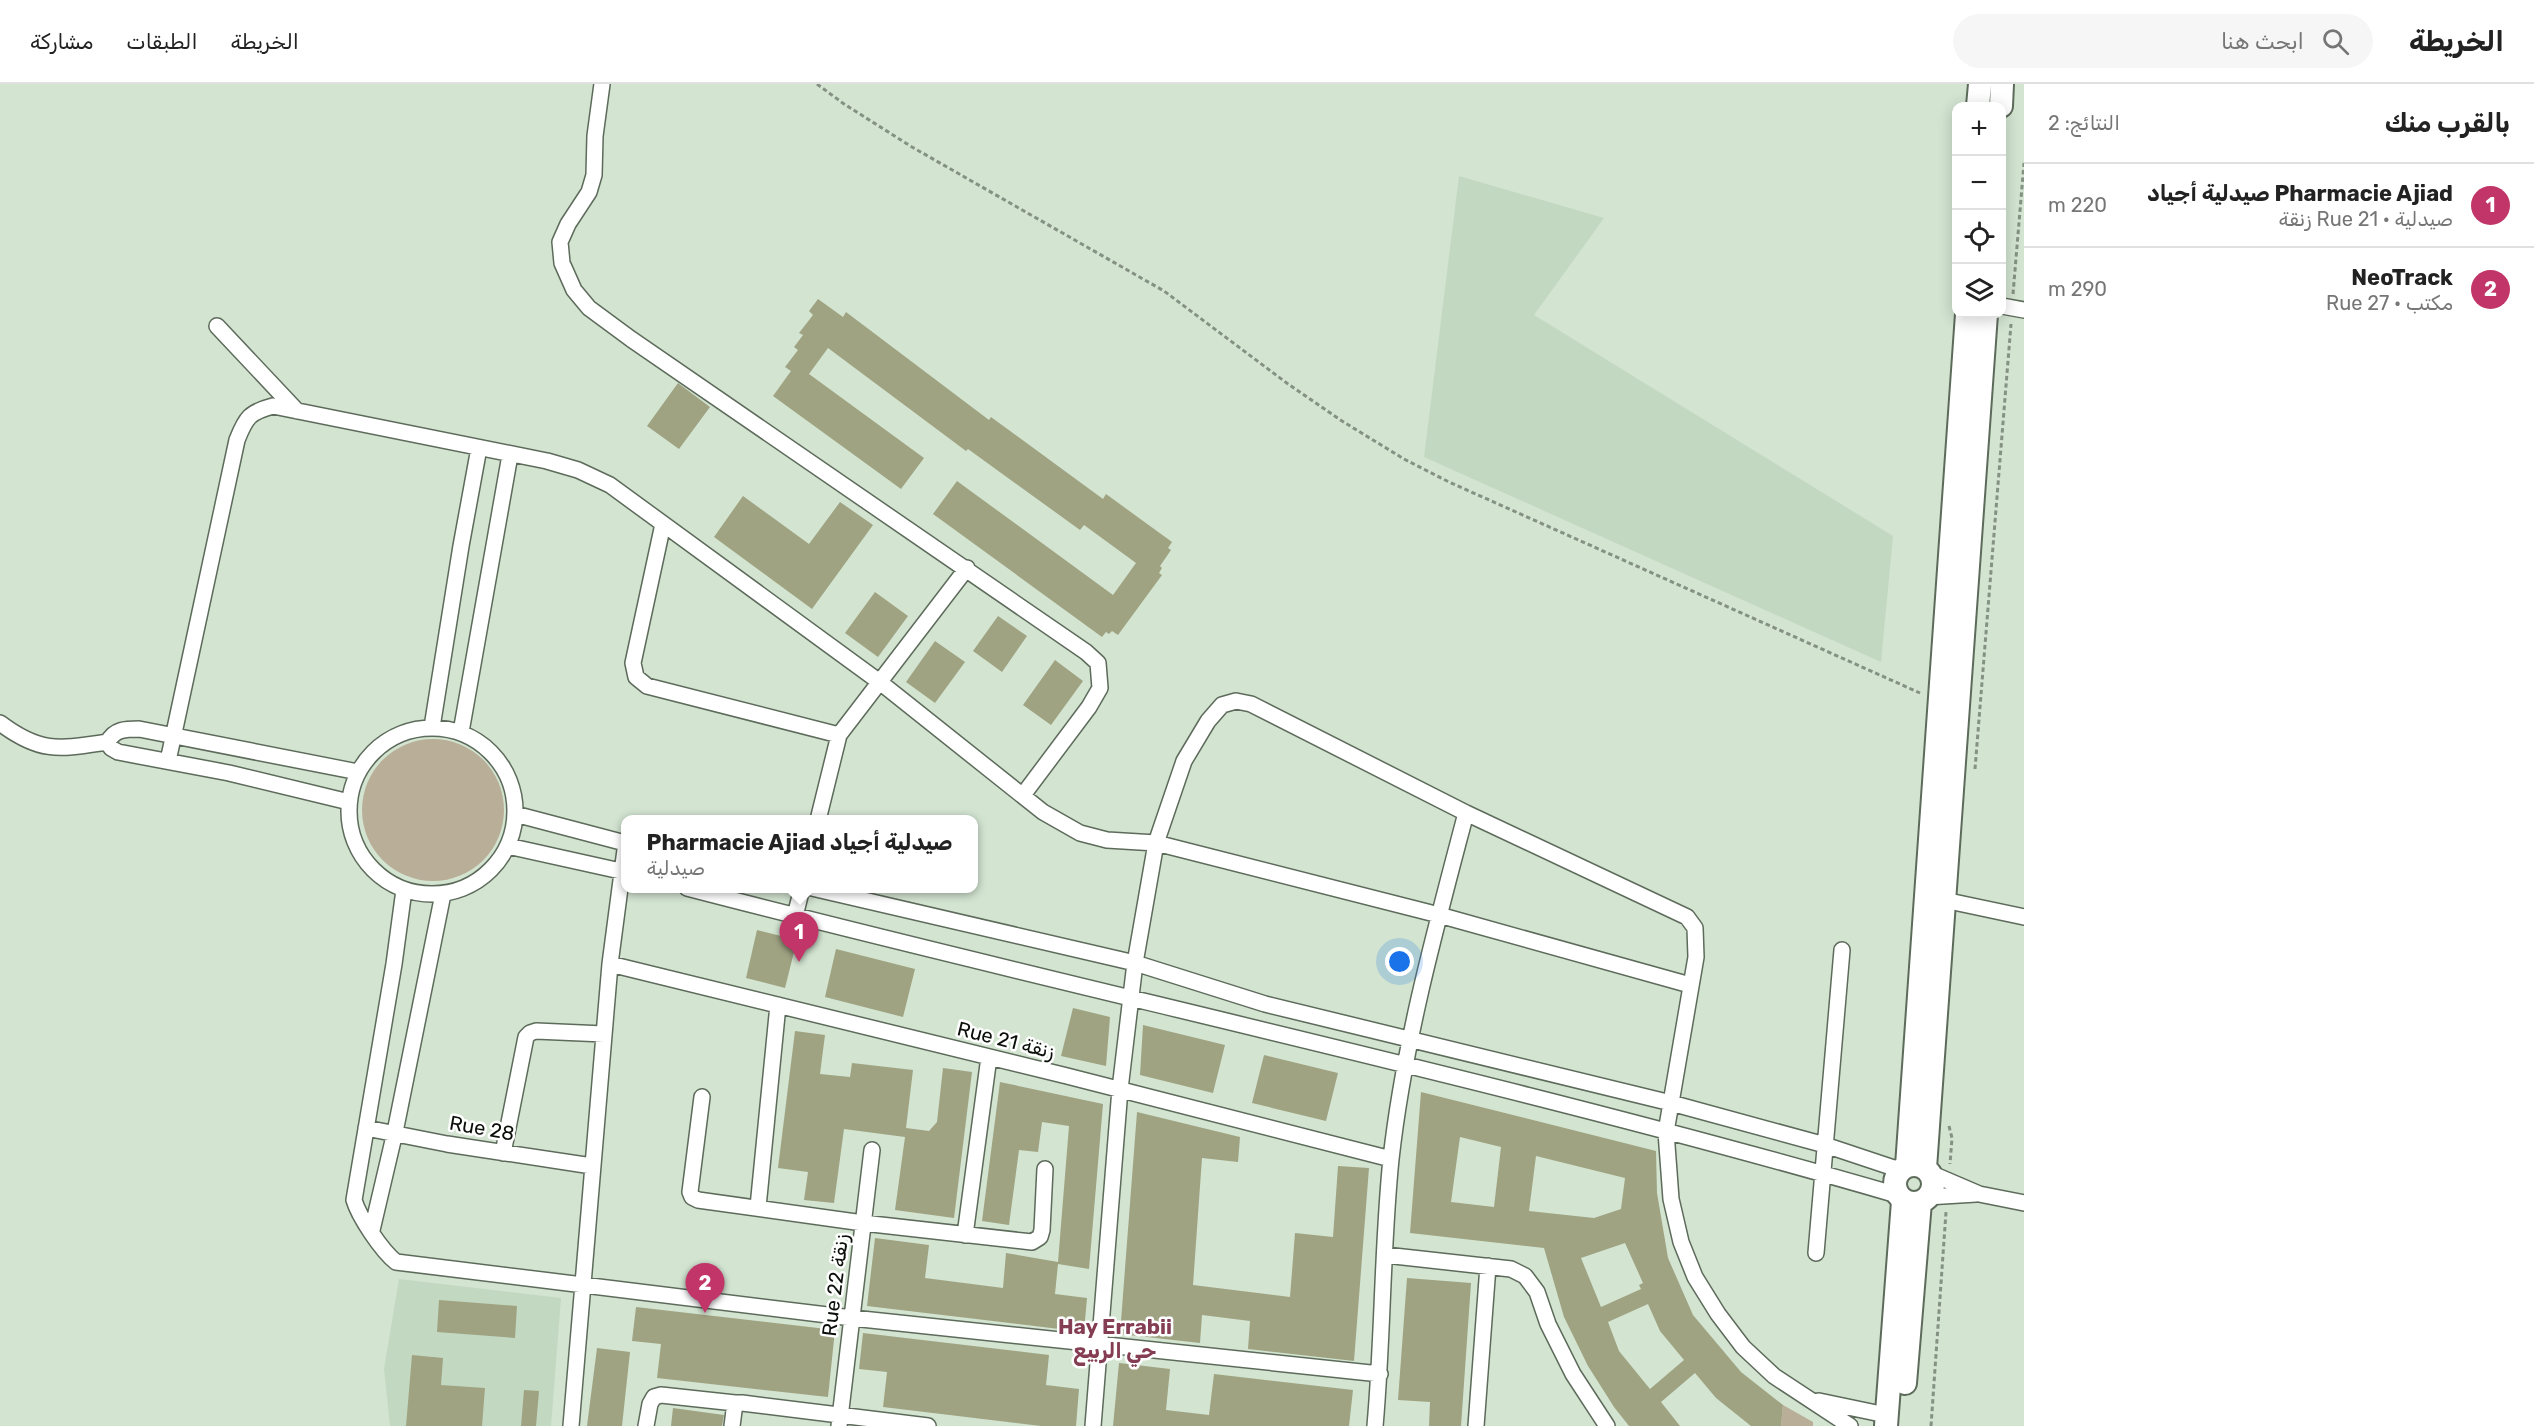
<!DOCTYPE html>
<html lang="ar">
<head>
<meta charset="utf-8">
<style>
	body { margin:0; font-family:Rubik,Vazirmatn,sans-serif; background:#f6f6f6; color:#222; direction:rtl }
	.controls { position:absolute; right:18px; top:18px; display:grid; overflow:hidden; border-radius:12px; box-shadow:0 3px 15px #0003 }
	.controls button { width:54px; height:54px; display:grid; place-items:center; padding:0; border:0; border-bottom:2px solid #e0e0e0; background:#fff; color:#222; font:30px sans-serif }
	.you { position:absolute; left:1400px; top:878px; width:21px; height:21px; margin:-15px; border:4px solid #fff; border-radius:50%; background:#1a73e8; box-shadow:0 0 0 9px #1a73e833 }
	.badge { display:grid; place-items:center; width:39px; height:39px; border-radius:50%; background:#c13568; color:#fff; font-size:20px; font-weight:700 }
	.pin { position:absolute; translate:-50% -50px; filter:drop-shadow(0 2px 3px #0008) }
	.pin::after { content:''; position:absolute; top:32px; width:21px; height:18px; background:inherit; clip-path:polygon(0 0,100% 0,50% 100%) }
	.popup { position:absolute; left:621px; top:731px; width:357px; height:78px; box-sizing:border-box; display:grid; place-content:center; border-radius:12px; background:#fff; filter:drop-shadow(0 2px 4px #0005); font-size:20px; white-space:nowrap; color:#767676 }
	.popup b { font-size:22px; color:#222 }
	.popup::after { content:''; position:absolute; left:50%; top:100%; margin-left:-12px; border:12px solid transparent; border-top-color:#fff }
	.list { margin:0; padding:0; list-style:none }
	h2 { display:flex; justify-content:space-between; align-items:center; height:78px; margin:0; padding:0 24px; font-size:26px }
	h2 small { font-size:20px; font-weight:400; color:#767676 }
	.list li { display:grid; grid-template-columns:39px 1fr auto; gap:18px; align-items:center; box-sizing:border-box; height:84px; padding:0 24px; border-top:2px solid #e0e0e0 }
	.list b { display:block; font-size:22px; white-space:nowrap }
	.list p { margin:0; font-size:20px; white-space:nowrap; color:#767676 }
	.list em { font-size:20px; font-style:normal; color:#767676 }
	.icon { flex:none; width:33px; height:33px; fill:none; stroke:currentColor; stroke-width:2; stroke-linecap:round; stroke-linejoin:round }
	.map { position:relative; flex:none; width:2024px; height:1342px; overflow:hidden; direction:ltr }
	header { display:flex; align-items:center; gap:36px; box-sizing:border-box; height:84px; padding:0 30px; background:#fff; border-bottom:2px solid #e0e0e0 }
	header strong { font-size:28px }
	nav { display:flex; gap:33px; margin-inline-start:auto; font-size:21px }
	.search { width:420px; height:54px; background:#f6f6f6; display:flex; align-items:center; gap:15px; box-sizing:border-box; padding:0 21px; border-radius:33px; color:#767676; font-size:22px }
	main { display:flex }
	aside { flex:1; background:#fff }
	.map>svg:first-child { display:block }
	.built { fill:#c3d8c0 }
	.green { fill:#b9af99 }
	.building { fill:#9fa382; fill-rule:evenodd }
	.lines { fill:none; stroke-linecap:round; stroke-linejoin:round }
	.minor-casing { stroke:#5d6b5b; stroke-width:18 }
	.secondary-casing { stroke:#5d6b5b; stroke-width:26 }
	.path { stroke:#849183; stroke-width:3; stroke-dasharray:4.5 3; stroke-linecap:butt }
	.minor { stroke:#fff; stroke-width:15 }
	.secondary { stroke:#fff; stroke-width:22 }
	.labels { text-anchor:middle; stroke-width:5; stroke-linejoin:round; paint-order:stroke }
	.street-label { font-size:20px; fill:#0a0f09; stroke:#fff }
	.neighbourhood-label { font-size:21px; font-weight:bold; fill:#843d52; stroke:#fff }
</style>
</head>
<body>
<header>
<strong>الخريطة</strong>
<div class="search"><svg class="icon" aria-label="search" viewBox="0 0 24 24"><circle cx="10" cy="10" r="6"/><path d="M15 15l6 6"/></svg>ابحث هنا</div>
<nav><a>الخريطة</a><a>الطبقات</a><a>مشاركة</a></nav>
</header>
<main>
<aside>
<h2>بالقرب منك<small>النتائج: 2</small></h2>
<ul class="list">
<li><span class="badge">1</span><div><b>Pharmacie Ajiad صيدلية أجياد</b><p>صيدلية · Rue 21 زنقة</p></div><em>220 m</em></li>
<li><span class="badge">2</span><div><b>NeoTrack</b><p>مكتب · Rue 27</p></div><em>290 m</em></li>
</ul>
</aside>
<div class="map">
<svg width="2024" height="1342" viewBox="0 0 2024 1342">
	<rect width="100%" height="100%" fill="#d3e4d1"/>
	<!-- built -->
	<path class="built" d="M1459 92 1604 134 1534 231 1893 452 1881 578 1424 373Z
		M399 1195 561 1214 551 1342H390L384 1285Z"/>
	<!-- green -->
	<path class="green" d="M362 726a71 71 0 1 1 142 0a71 71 0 1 1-142 0Z
		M1783 1321 1813 1338V1342H1781Z"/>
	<!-- building -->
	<path class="building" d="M818 215 843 233 846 228 989 336 991 333 1103 415 1106 410 1172 458 1168 464 1171 466 1160 482 1162 484 1159 489 1162 491 1118 551 1112 547 1109 550 1106 548 1102 553 933 430 957 397 1113 511 1136 479 1084 441 1080 446 968 365 966 367 828 264 809 290 924 374 901 405 773 312 791 287 785 283 798 266 794 263 803 251 799 249 813 231 809 227Z
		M678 299 710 323 679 365 647 342Z
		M743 412 809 460 840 418 873 441 812 525 714 453Z
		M875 508 908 532 878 573 845 549Z
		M998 532 1027 552 1002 588 973 567Z
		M935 557 965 578 935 619 906 598Z
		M1055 576 1083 597 1051 641 1023 621Z
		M757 846 797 856 785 904 746 894Z
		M836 865 915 885 903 933 825 913Z
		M1073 924 1110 933 1106 982 1061 972Z
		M1143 941 1225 961 1213 1009 1140 991Z
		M795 947 825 951 820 990 850 993 852 979 913 986 906 1044 929 1047 937 1038 943 984 972 988 954 1134 895 1126 905 1053 844 1045 834 1119 804 1116 808 1088 778 1084Z
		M1264 971 1338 989 1326 1037 1252 1019Z
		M1000 998 1103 1020 1089 1185 1058 1180 1055 1210 1087 1214 1084 1248 867 1222 875 1154 929 1161 925 1194 1003 1204 1006 1169 1058 1178 1069 1042 1042 1038 1038 1068 1019 1066 1009 1141 982 1137Z
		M1421 1008 1656 1067 1657 1109 1668 1174 1693 1231 1741 1288 1783 1321 1781 1342H1751L1716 1314 1695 1289 1661 1318 1680 1342H1629L1614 1323 1588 1282 1564 1233 1544 1164 1410 1149ZM1460 1053 1501 1063 1494 1123 1451 1118ZM1536 1072 1625 1094 1621 1125 1594 1134 1529 1127ZM1625 1159 1643 1199 1639 1201 1641 1205 1601 1223 1581 1174ZM1648 1220 1660 1247 1684 1276 1650 1305 1619 1267 1608 1238Z
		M1137 1028 1240 1053 1238 1078 1202 1074 1193 1201 1290 1213 1295 1149 1333 1153 1338 1082 1369 1084 1354 1277 1248 1265 1250 1237 1202 1231 1200 1259 1120 1250Z
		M1407 1194 1471 1199 1461 1342H1429L1430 1318 1398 1316Z
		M439 1216 517 1222 515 1254 437 1248Z
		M636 1223 835 1246 828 1313 657 1294 661 1260 632 1257Z
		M863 1249 1049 1271 1046 1301 1079 1305 1076 1342H1041L883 1323 887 1288 859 1285Z
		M597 1264 630 1268 622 1342H587Z
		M412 1271 443 1274 441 1301 485 1304 482 1342H406Z
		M1119 1279 1170 1285 1166 1326 1209 1331 1214 1290 1353 1306 1349 1342H1113Z
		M524 1306 539 1307 536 1342H521Z
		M673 1324 724 1331 722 1342H671Z"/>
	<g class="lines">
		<defs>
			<path id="minor" d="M602 0 595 52 594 91 589 108 568 140 560 158 562 179 574 206 589 224 631 255 1086 568 1098 579 1100 604 1089 623 1023 711
				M2002 222 2024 226
				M217 242 297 327
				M663 440 633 579 636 593 647 602 839 651
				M0 639C41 670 60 665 108 658
				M432 643 461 462 479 364
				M349 727a83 83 0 1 1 166 0a83 83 0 1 1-166 0Z
				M461 648 510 371
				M108 658C114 645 126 645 139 645L358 688
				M108 658 111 664 118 668 229 689 349 718
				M168 677 237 356C246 333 250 328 273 322L547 377 578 386 610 401 881 599 1043 728 1080 749 1107 756 1156 759 1439 831 1690 901
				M515 730 625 759
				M818 736 839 651 967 484
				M508 762 625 788
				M687 804C1090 909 1498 995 1897 1111
				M812 804 1135 879 1265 920 1671 1019 1825 1061 1900 1086
				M404 806 394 880 354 1116C359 1133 382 1167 396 1178L852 1234 1380 1290
				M1944 816 2024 833
				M795 832 802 804
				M610 880 1067 992 1391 1075
				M702 1013 690 1108 692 1113 698 1116 863 1139 1032 1158 1040 1153 1042 1146 1045 1085
				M366 1044 447 1060 592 1082
				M503 1069 526 953 530 949 536 947 604 950
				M1930 1089 1979 1110 2024 1119
				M1927 1113 1976 1110
				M758 1123 778 921
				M372 1146 395 1048 443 810
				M965 1151 989 973
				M1816 1169 1842 866
				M1385 1171 1511 1185 1525 1192 1537 1208 1548 1240 1573 1290 1607 1342
				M1819 1317 1886 1331
				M571 1342 610 880 625 766
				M646 1342 650 1320 654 1313 661 1311 735 1319
				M732 1342 735 1319H742L928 1342
				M839 1342 872 1066
				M1093 1342 1120 1005 1135 879 1156 759 1184 677 1208 637 1222 621 1236 617 1251 620 1466 729 1687 833 1695 844 1696 873 1666 1048 1671 1115 1681 1158 1695 1193 1718 1230 1743 1263 1774 1292 1850 1342
				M1375 1342C1383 1253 1382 1163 1391 1075 1404 958 1436 843 1466 729
				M1476 1342 1488 1182"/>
			<path id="secondary" d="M1978 22 1980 0
				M2001 22 2002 0
				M1895 1100a19 19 0 1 1 38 0a19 19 0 1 1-38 0Z
				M1907 1082 1967 230
				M1925 1084 1986 230
				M1905 1299 1920 1118
				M1886 1342 1903 1117"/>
		</defs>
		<!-- minor casing -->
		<use href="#minor" class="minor-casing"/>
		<!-- secondary casing -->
		<use href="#secondary" class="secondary-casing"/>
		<!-- path -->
		<path class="path" d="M817 0 844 20 912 63 1164 207 1288 300 1342 337 1404 375 1449 398 1920 609
			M2013 210 2024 79
			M1975 685 2011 240
			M1949 1042 1952 1054 1950 1080
			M1931 1342 1946 1128"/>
		<!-- minor -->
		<use href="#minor" class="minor"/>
		<!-- secondary -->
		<use href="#secondary" class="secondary"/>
	</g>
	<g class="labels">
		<!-- street labels -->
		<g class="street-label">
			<text transform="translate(1006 956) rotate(14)" y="7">Rue 21 زنقة</text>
			<text transform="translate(482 1044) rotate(10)" y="7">Rue 28</text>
			<text transform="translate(835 1201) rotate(-83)" y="7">Rue 22 زنقة</text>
		</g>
		<!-- neighbourhood labels -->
		<g class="neighbourhood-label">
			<text x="1115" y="1250">Hay Errabii<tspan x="1115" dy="24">حي الربيع</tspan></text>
		</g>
	</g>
</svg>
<div class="controls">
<button>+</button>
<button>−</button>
<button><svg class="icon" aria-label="locate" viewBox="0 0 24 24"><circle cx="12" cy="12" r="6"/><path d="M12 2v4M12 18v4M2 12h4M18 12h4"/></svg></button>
<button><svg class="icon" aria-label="layers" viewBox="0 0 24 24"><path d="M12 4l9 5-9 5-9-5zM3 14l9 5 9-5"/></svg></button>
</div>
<div class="you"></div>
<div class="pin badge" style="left:799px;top:878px">1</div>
<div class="popup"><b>Pharmacie Ajiad صيدلية أجياد</b>صيدلية</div>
<div class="pin badge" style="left:705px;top:1229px">2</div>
</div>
</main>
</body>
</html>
